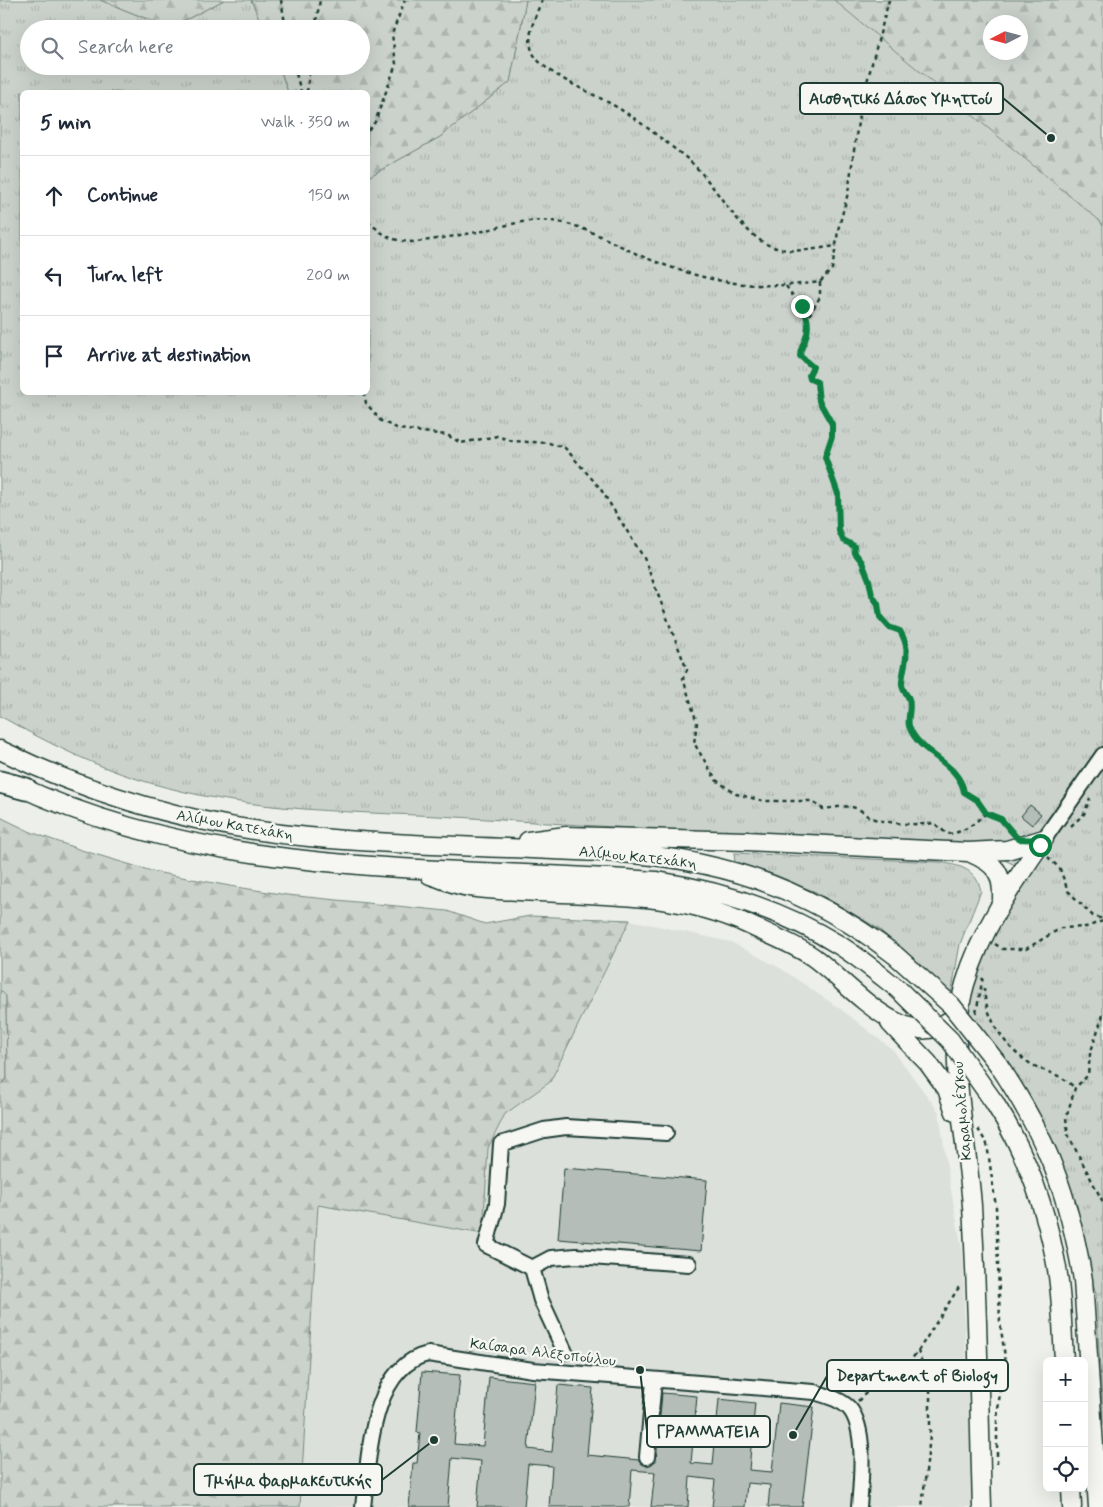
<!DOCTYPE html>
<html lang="en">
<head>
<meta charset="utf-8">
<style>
	body { margin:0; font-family:Mynerve,sans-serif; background:#f2f2f3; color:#1f2937 }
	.controls { position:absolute; right:15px; bottom:15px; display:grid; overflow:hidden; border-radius:8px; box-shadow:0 5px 20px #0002 }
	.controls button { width:45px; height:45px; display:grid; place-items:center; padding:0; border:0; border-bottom:1px solid #e0e1e3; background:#fff; color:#1f2937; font:25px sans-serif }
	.compass { position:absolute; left:983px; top:15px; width:45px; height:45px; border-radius:50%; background:#fff; box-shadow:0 5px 20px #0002; rotate:264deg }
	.stop { position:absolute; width:15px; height:15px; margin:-11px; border:4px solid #0b8043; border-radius:50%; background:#fff }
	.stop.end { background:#0b8043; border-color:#fff; box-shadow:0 1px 5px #0008 }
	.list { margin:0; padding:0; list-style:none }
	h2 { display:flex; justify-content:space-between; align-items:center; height:65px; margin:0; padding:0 20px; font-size:21px }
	h2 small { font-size:16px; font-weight:400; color:#747a83 }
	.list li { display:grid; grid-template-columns:32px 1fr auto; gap:15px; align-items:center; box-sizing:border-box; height:80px; padding:0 20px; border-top:1px solid #e0e1e3 }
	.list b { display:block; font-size:19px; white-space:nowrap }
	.list em { font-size:16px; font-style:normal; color:#747a83 }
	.icon { flex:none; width:28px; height:28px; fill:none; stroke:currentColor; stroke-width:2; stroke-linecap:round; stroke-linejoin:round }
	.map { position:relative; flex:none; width:1103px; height:1507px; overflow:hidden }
	.search { position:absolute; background:#fff; box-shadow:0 5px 20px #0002; left:20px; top:20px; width:350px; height:55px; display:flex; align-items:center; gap:12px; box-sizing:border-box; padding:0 18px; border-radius:28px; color:#747a83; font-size:19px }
	.panel { position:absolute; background:#fff; box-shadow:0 5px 20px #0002; left:20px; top:90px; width:350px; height:305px; border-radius:8px }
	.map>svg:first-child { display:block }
	.built { fill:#dce0db }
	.grass { fill:url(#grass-tufts); stroke:#758880; fill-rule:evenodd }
	.forest { fill:url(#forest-firs); stroke:#758880; fill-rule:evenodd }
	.building { fill:#b4bdb8; stroke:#1f3d34 }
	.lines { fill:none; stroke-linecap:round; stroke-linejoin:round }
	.minor-casing { stroke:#1f3d34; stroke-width:18 }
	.major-casing { stroke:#1f3d34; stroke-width:21 }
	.highway-casing { stroke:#1f3d34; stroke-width:25 }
	.path { stroke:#1f3d34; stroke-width:2.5; stroke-dasharray:4 4; stroke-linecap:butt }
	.minor { stroke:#f6f6f2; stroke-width:14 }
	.major { stroke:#f6f6f2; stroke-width:18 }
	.highway { stroke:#f6f6f2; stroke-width:21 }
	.major-bridge-casing { stroke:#1f3d34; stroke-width:21; stroke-linecap:butt }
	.major-bridge { stroke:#f6f6f2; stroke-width:18 }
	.route { stroke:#0b8043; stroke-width:6 }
	.labels { text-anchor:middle; stroke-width:4.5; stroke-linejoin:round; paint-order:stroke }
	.street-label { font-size:15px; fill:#1f3d34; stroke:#f6f6f2 }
	.leader { fill:none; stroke:#1f3d34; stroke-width:2 }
	.callout-dot { fill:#1f3d34; stroke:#f6f6f2; stroke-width:2 }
	.callout { fill:#f6f6f2; stroke:#1f3d34; stroke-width:2 }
	.callout-label { font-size:16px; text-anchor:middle; font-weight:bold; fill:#1f3d34 }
</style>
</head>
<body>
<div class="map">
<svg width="1103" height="1507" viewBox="0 0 1103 1507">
	<defs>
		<pattern id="grass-tufts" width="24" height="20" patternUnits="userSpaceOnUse" patternTransform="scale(1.25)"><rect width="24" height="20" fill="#cbd2cc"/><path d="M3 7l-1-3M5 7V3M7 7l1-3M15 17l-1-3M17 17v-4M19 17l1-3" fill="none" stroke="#aeb5b0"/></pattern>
		<pattern id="forest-firs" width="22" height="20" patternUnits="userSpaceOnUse" patternTransform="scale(1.25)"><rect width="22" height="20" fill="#cbd2cc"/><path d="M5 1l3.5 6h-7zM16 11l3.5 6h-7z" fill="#aeb5b0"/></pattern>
	</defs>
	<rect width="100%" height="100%" fill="#edefea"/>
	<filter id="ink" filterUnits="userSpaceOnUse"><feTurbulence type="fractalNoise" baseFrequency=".02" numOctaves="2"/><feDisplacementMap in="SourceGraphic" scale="10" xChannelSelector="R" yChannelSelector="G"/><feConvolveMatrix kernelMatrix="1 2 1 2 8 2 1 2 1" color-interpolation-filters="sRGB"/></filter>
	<g filter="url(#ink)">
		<!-- built -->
		<path class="built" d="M630 920 731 942 780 968 842 1010 893 1050 939 1112 948 1174 963 1254 965 1335 973 1507H300L318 1204 483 1234 488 1148 505 1114 550 1082Z"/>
		<!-- grass -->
		<path class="grass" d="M0 0H100L170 28 224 0H251L264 29H29V66H279L288 92H22V392H368V177L440 137 510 82 526 0H1054L1043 126 1103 226V1425L1096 1294 1060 1168 964 1011 973 974 1025 870 976 846C813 838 650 830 487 819 380 811 270 815 165 787 106 772 53 746 0 716ZM990 22H1020V52H990Z
			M734 853 938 862C958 865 976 868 981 891L960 944 951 995 879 929 816 892 735 863Z
			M0 990 6 996 7 1079 0 1085Z"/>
		<!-- forest -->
		<path class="forest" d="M100 0H224L170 28Z
			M251 0H526L510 82 440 137 368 177V92H288L279 66H361V29H264Z
			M834 0H1103V226L1100 221ZM1020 22V52H990V22Z
			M0 817 31 832 81 850 155 872 230 886 287 895 447 911 485 924 530 916 630 920 550 1082 505 1114 488 1148 483 1234 318 1205 300 1507H0V1085L7 1079 6 996 0 990Z"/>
		<!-- building -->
		<path class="building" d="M1030 805 1041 814 1032 825 1021 816Z
			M564 1168 707 1180 701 1251 558 1239Z
			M422 1372 460 1375 454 1444 483 1446 489 1377 535 1382 528 1449 552 1452 558 1385 593 1388 587 1455 639 1460 646 1466 656 1461 662 1393 697 1396 691 1463 713 1465 719 1399 755 1403 749 1470 772 1472 779 1403 814 1407 802 1507H768L770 1485 747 1483 745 1507H712L715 1480 690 1477 688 1507H651L655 1472 632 1470 629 1507H549L552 1466 528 1464 524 1507H477L481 1461 452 1458 448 1507H409L413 1463H417L420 1433 417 1432Z"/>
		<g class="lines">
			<defs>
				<path id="minor" d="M1044 839 1103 755
					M532 1268 551 1258 576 1256 689 1264
					M565 1352 541 1300 532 1268 486 1245 497 1204 501 1144 544 1130 566 1127 666 1133
					M647 1457 654 1380
					M363 1507C369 1460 370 1367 428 1354L533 1370 814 1392C827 1396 840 1399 849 1408 867 1428 861 1482 859 1507"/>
				<path id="major" d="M0 750C97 797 201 827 309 837 390 845 472 846 553 850 604 852 656 853 706 865 776 880 839 912 895 955
					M14 784C217 880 437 865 656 881 721 891 783 910 839 945 860 958 879 974 898 989
					M528 841 566 836 747 841 968 852 1007 850 1044 839
					M971 853C996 864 1003 873 1002 900
					M430 875C443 879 456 886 470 887 561 899 663 884 749 925 770 935 794 944 813 957 847 981 904 1054 949 1021
					M890 1023 928 1063 947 1089 955 1112
					M998 1064C1046 1136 1069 1194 1083 1280L1098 1507
					M994 1102C1024 1149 1044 1202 1055 1258 1062 1291 1062 1327 1064 1361
					M1071 1488 1072 1507
					M982 1507C979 1407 978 1306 972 1206 967 1135 945 1054 965 984 981 930 1012 885 1044 839"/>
				<path id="highway" d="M0 782 26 789"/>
			</defs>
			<!-- minor casing -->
			<use href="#minor" class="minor-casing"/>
			<!-- major casing -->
			<use href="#major" class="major-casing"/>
			<!-- highway casing -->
			<use href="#highway" class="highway-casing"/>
			<!-- path -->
			<path class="path" d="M281 0 286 29
				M542 0C535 17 523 41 536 58 553 79 599 95 623 111 644 124 664 141 684 156 715 181 730 221 763 242 785 256 812 249 836 246L838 230 848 193 860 108 889 0
				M315 29 320 0
				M294 66 301 92
				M307 92 310 66
				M368 130 375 122 396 64 392 34 405 0
				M368 221C384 236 393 242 416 242 438 239 461 235 483 231 504 226 529 218 551 221 582 224 611 242 639 255 704 282 751 291 820 282L832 269 836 246
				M820 282V297L808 317 806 337 800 347V356L813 367 809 375 810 379 817 382 816 394 819 401 832 424V436L825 457 838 494 839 531 843 540 854 546 855 553 862 562 869 580 872 595 877 604 880 617 889 627 900 631C902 635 906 640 907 645 909 663 895 683 909 697 910 706 907 716 909 725 915 753 958 760 965 792L977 800 986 813
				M786 286 808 317
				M364 392 366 403 381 421 399 429 447 435 461 443 497 436 512 441 549 443 565 448 600 488 644 558 687 670 683 678 697 723 694 743 716 780 736 794 764 801H811L823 809C835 808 847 804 858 809 863 811 866 816 871 818 885 823 919 826 934 823L947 834C963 833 974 824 986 813L1001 819 1011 833
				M1071 826 1084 814 1090 798
				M1048 857 1060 869 1068 891 1093 916 1103 919
				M995 944 1003 949H1026L1061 928 1086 927 1103 921
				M984 988C985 1017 1006 1050 1031 1064 1048 1074 1058 1072 1075 1088
				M976 1013 983 977
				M1103 1015 1090 1054 1088 1075 1075 1088 1066 1118 1068 1135 1103 1202
				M978 1129 987 1144 996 1207 1000 1322 1007 1371 1000 1391 997 1420V1468
				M918 1351 930 1385V1436L922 1507
				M858 1401 867 1392 895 1380 918 1351 961 1284"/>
			<!-- minor -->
			<use href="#minor" class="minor"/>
			<!-- major -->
			<use href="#major" class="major"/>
			<!-- highway -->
			<use href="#highway" class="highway"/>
			<defs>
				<path id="major-bridge" d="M895 955 951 1005 998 1064
					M898 989 950 1040 994 1102"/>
			</defs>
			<!-- major-bridge casing -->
			<use href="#major-bridge" class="major-bridge-casing"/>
			<!-- major-bridge -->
			<use href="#major-bridge" class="major-bridge"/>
		</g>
	</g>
	<g class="lines" filter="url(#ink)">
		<!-- route -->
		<path class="route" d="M802 306C807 315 810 326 806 337 804 346 800 347 800 356L813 367 809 375 810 379 817 382 819 401 832 424V436L825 457 838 494 839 531 843 540 854 546 855 553 862 562 869 580 872 595 878 604 880 617 889 627 900 631C912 651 904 661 902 682 901 691 907 693 909 699 912 708 907 718 909 726 919 755 958 761 964 792L977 800 986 813 1001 819 1018 839 1044 840 1040 845"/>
	</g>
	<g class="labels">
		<!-- street labels -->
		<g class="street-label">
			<text transform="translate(235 825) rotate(10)" y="5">Αλίμου Κατεχάκη</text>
			<text transform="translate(638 857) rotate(6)" y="5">Αλίμου Κατεχάκη</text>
			<text transform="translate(962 1111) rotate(-95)" y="5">Καραμολέγκου</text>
			<text transform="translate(543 1352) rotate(7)" y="5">Καίσαρα Αλεξοπούλου</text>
		</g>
	</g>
	<!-- callouts -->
	<path class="leader" d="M1051 138L1003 98M793 1435L827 1376M640 1370L647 1431M434 1440L382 1480"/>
	<g class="callout-dot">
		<circle cx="1051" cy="138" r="5"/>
		<circle cx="793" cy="1435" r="5"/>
		<circle cx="640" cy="1370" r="5"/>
		<circle cx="434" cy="1440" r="5"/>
	</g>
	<g class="callout">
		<rect x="800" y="83" width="203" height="31" rx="5"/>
		<rect x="827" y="1360" width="181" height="31" rx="5"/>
		<rect x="647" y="1416" width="123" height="31" rx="5"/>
		<rect x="194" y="1464" width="188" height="31" rx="5"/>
	</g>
	<g class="callout-label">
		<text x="901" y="104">Αισθητικό Δάσος Υμηττού</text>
		<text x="917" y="1381">Department of Biology</text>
		<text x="708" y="1437">ΓΡΑΜΜΑΤΕΙΑ</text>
		<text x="288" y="1486">Τμήμα Φαρμακευτικής</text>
	</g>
</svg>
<div class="controls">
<button>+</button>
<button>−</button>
<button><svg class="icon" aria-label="locate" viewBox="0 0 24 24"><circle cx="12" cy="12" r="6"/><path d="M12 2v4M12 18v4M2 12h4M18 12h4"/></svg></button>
</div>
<svg class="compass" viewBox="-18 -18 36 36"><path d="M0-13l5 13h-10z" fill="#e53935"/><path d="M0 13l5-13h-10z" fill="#747a83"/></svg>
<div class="stop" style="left:1040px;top:845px"></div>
<div class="stop end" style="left:802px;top:306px"></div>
<div class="search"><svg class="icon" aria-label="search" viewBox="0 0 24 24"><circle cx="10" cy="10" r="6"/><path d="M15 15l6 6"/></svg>Search here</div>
<section class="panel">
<h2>5 min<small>Walk · 350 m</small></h2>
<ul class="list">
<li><svg class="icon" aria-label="ahead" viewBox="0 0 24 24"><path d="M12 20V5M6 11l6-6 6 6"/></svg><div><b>Continue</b></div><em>150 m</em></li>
<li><svg class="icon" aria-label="left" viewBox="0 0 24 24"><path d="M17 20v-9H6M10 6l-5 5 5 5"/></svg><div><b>Turn left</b></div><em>200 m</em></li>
<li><svg class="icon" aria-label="arrive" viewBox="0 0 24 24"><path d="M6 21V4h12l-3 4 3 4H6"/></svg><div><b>Arrive at destination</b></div></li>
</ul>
</section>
</div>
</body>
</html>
